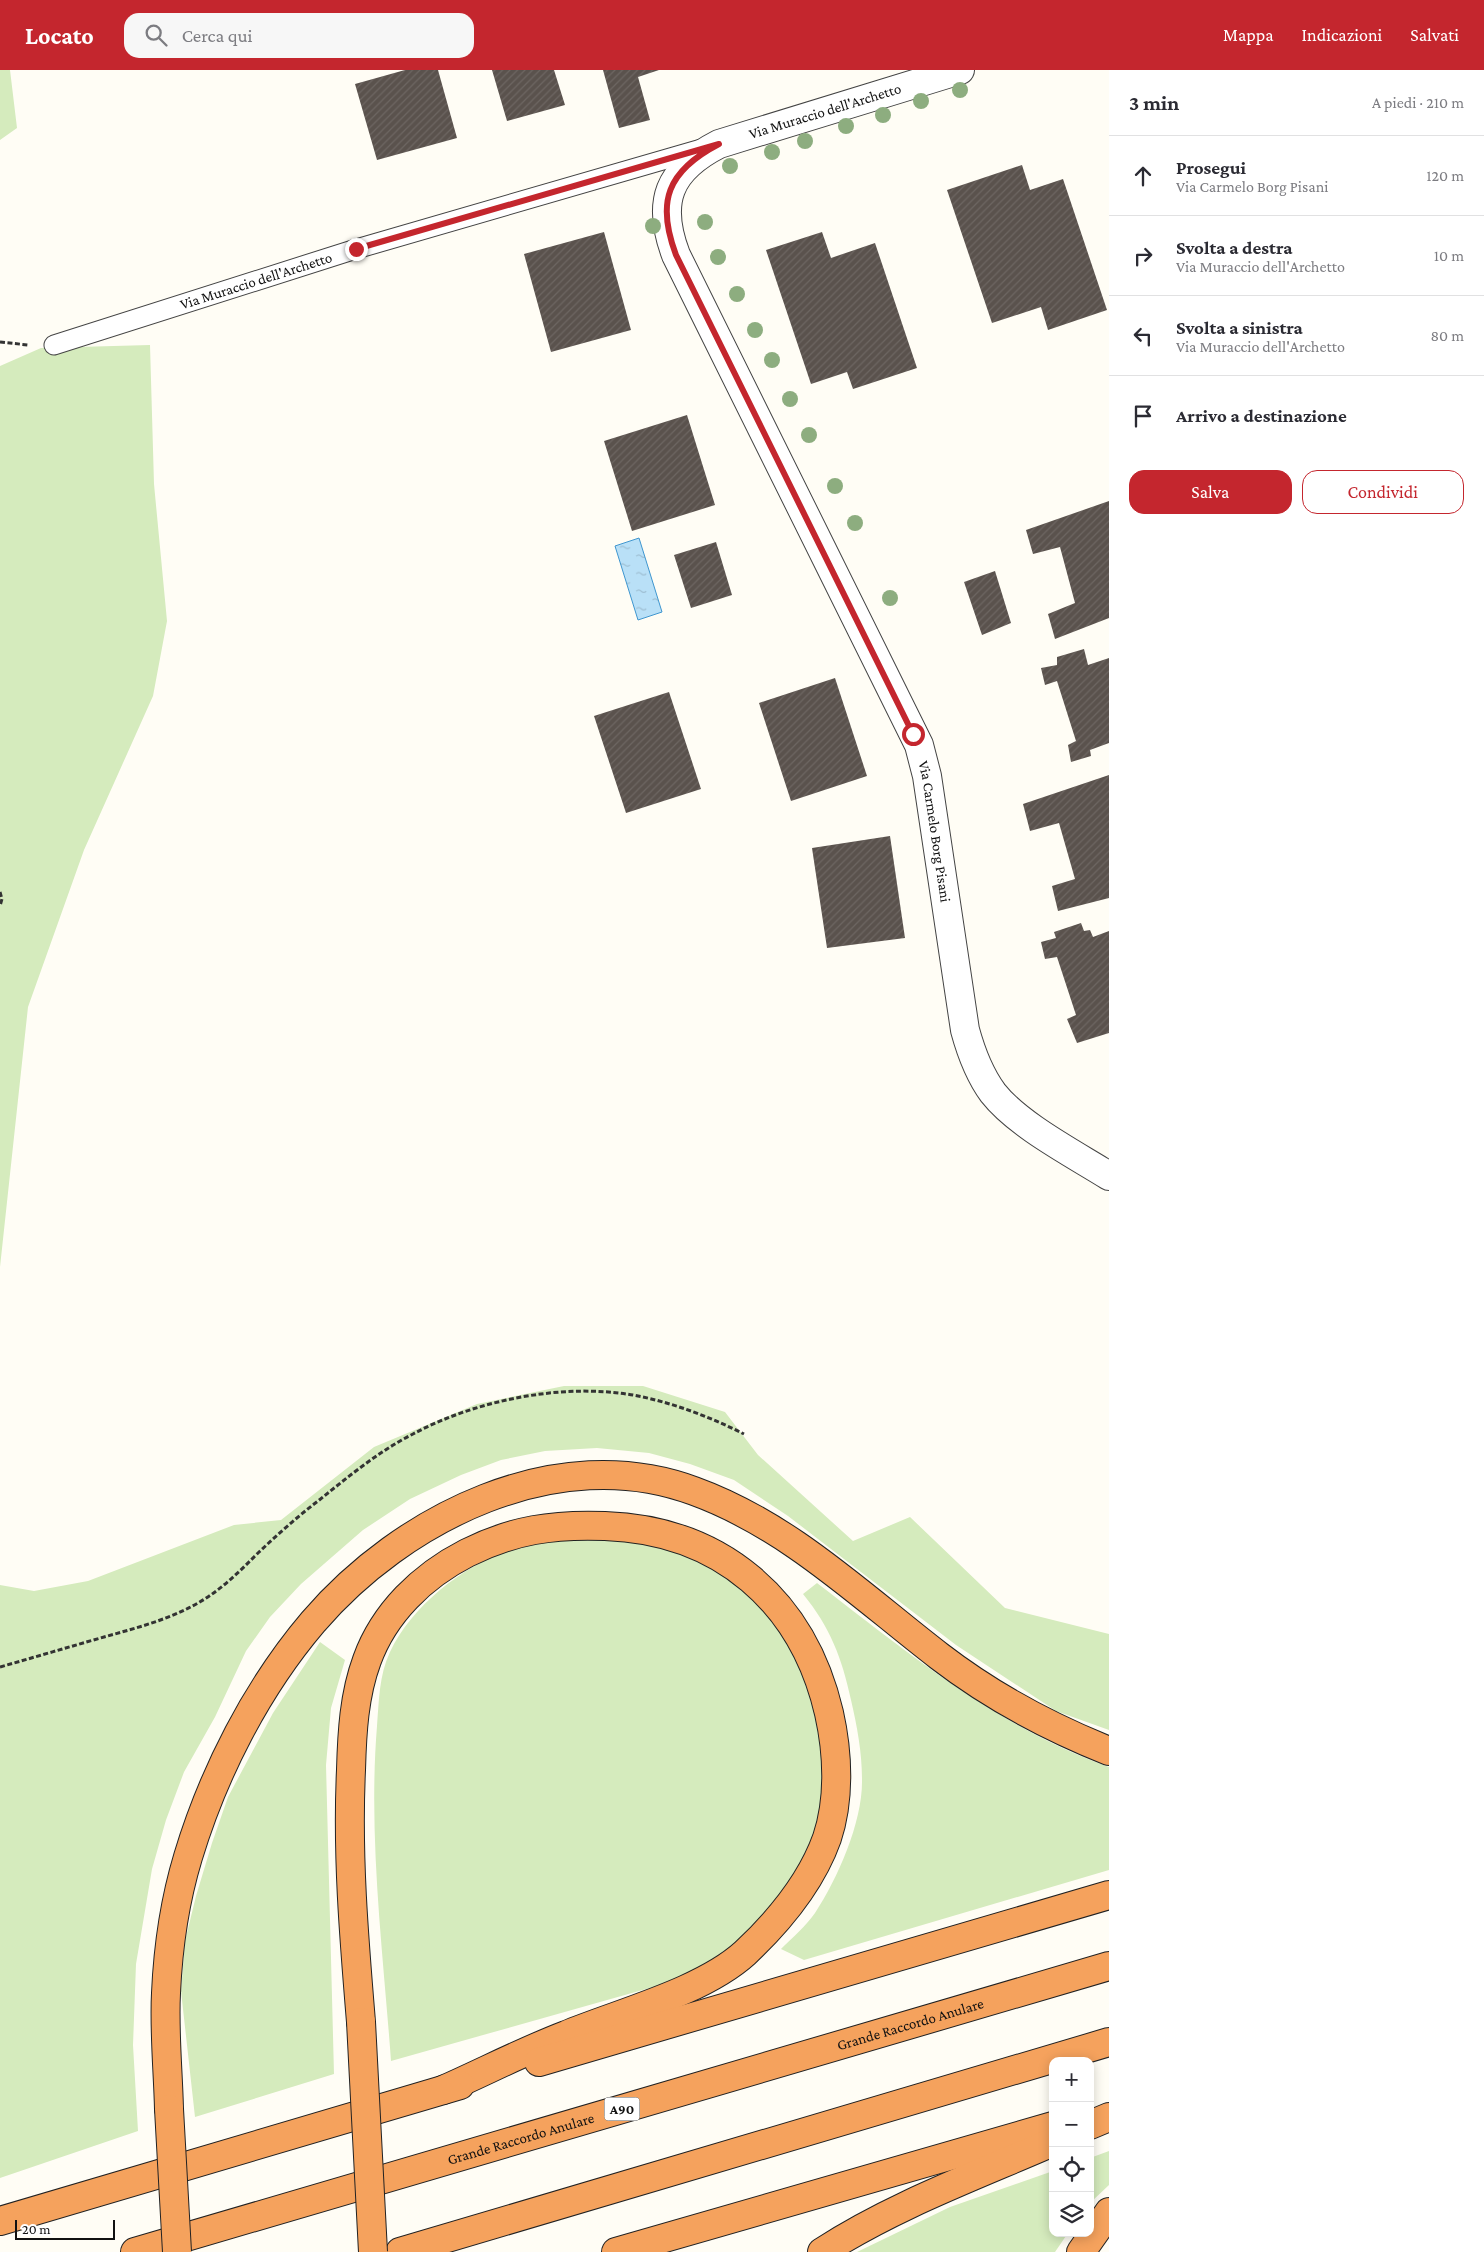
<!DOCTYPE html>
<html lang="it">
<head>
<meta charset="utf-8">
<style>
	body { margin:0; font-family:"Crimson Pro",serif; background:#f7f7f7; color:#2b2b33 }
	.controls { position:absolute; right:15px; bottom:15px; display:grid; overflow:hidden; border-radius:10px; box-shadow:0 2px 12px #0003 }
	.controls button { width:45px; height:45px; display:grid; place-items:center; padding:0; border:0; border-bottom:1px solid #e1e1e2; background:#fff; color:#2b2b33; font:25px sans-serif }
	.scale { position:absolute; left:15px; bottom:12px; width:100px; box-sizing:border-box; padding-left:5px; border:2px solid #111; border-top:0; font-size:14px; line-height:18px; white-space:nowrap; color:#111; -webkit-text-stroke:4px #fff; paint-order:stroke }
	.stop { position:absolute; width:15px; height:15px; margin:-11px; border:4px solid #c4262e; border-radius:50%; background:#fff }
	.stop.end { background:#c4262e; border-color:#fff; box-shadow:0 1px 5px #0008 }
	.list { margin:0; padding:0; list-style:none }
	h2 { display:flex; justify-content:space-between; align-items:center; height:65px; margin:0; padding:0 20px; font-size:21px }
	h2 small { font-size:16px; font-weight:400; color:#7c7c81 }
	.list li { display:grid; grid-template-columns:32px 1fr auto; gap:15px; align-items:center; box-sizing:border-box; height:80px; padding:0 20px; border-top:1px solid #e1e1e2 }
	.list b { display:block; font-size:19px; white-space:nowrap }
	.list p { margin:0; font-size:16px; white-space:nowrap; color:#7c7c81 }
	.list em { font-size:16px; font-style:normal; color:#7c7c81 }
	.actions { display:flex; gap:10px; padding:15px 20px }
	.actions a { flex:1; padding:11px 0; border:1px solid #c4262e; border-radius:15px; text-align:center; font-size:18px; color:#c4262e }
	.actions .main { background:#c4262e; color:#fff }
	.icon { flex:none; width:28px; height:28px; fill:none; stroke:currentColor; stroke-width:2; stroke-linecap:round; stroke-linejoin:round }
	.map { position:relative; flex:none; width:1109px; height:2182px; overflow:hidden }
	header { display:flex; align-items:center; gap:30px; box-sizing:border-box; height:70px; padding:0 25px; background:#c4262e; color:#fff }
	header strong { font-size:24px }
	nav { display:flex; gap:28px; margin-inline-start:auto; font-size:18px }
	.search { width:350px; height:45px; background:#f7f7f7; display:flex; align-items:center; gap:12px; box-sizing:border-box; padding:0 18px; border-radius:15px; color:#7c7c81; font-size:19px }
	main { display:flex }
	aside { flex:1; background:#fff }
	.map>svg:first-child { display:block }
	.grass { fill:#d5ebbd }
	.water { fill:url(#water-ripples); stroke:#3f96cf }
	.building { fill:url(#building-hatch) }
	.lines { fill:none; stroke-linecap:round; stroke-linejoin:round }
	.service-casing { stroke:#444; stroke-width:21 }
	.minor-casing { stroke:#444; stroke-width:30 }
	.motorway-casing { stroke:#222; stroke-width:30 }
	.path { stroke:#333; stroke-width:3; stroke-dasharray:5 2.5; stroke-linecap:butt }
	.service { stroke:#fff; stroke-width:19 }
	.minor { stroke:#fff; stroke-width:28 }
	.motorway { stroke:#f5a25d; stroke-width:28 }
	.motorway-bridge-casing { stroke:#222; stroke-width:30; stroke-linecap:butt }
	.motorway-bridge { stroke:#f5a25d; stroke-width:28 }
	.tree { fill:#8dad7f }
	.route { stroke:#c4262e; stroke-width:6 }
	.labels { text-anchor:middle; stroke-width:5; stroke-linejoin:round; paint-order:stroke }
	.shield { fill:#fff; stroke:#585858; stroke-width:1 }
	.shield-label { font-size:14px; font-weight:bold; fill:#111 }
	.street-label { font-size:15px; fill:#111; stroke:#fff }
</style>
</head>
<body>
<header>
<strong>Locato</strong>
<div class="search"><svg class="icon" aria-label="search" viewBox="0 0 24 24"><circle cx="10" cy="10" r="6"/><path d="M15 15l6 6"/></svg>Cerca qui</div>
<nav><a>Mappa</a><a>Indicazioni</a><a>Salvati</a></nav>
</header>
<main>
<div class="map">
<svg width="1109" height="2182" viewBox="0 0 1109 2182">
	<defs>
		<pattern id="water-ripples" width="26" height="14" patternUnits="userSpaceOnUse" patternTransform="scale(1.25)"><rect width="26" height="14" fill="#b9e0f7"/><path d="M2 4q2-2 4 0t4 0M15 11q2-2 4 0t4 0" fill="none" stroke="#9ebfd3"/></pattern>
		<pattern id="building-hatch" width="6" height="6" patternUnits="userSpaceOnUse" patternTransform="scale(1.25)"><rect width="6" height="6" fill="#5a524d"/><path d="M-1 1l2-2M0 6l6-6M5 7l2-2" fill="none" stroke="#6d6662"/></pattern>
	</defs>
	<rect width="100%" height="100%" fill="#fffdf5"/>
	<!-- grass -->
	<path class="grass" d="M0 0H10L17 58 0 70Z
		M150 275 154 414 167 551 153 626 84 780 28 937 0 1197V296L41 278Z
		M564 1316H643L725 1342 758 1385 853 1471 910 1447 1005 1538 1109 1564V1660L1056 1641 956 1575 788 1446 734 1410 690 1394 649 1383 597 1378 545 1381 501 1390 461 1405 410 1429 363 1460 301 1514 270 1547 246 1581 215 1647 184 1702 166 1750 152 1799 136 1894 133 1975 138 2061 0 2108V1515L34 1521 88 1511 234 1455 281 1450 374 1377 477 1334Z
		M555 1468 651 1470 709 1494 762 1533 799 1586 823 1663 826 1712 816 1763 795 1806 773 1839 715 1893 678 1910 391 1991C383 1880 368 1767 377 1656 379 1631 379 1605 390 1582 413 1533 470 1491 521 1475 532 1472 544 1471 555 1468Z
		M817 1513C908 1583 999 1658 1109 1697V1800L804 1890 781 1879C792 1868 806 1856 815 1843 838 1808 863 1751 862 1709 862 1682 857 1656 851 1630 842 1588 830 1557 803 1524Z
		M320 1572 345 1590 331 1638 326 1695 334 2004 195 2047 181 1921 185 1871 196 1826 212 1773 228 1727 273 1643Z
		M1109 2081V2115L1090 2133V2088Z
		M1053 2101V2163H1068L1055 2182H857L950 2137Z"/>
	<!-- water -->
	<path class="water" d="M639 468 662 542 638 550 615 476Z"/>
	<!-- building -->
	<path class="building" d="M405 0H438L457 68 377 90 355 14Z
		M492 0H554L565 35 507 51Z
		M603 0H659L638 7 650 50 619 58Z
		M1022 95 1030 120 1063 109 1107 240 1048 260 1041 237 992 253 947 120Z
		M604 162 631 260 551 282 524 184Z
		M822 162 831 188 875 173 917 298 853 319 847 302 811 314 766 180Z
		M687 345 715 435 632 461 604 371Z
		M1109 431V548L1055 569 1048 544 1075 533 1060 477 1033 484 1026 460Z
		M716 472 732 525 691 538 674 485Z
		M995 501 1011 553 982 565 964 512Z
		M1084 579 1088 595 1109 588V673L1090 680 1091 686 1071 692 1068 675 1076 671 1057 611 1045 615 1041 598 1057 595V587Z
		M835 608 867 706 791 731 759 633Z
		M669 622 701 719 626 743 594 646Z
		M1109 705V828L1058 841 1052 816 1075 809 1059 753 1030 761 1023 734Z
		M890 766 905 868 827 878 812 778Z
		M1081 853 1084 861 1090 860 1093 867 1109 861V963L1077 973 1067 949 1076 945 1057 887 1045 889 1041 872 1056 868 1054 862Z"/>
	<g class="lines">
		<defs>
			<g id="service">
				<path id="s1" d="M54 275 356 179 701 79"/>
			</g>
			<g id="minor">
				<path id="s2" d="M960 0 719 74C668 100 656 132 676 185L919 675 927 706 965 960C971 982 979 1004 993 1023 1018 1055 1074 1084 1109 1106"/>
			</g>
			<g id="motorway">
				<path d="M361 1952C354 1868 347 1784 351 1700 352 1663 354 1625 367 1590 384 1543 422 1506 467 1483 513 1460 553 1454 605 1456 721 1460 803 1531 829 1643 838 1683 840 1729 827 1768 811 1813 779 1851 745 1883 702 1922 619 1943 566 1965 524 1981 484 2002 443 2020"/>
				<path d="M539 1992 1109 1825"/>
				<path d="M169 2039C168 2000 164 1961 166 1923 168 1878 175 1830 188 1787 213 1704 256 1619 313 1552 402 1448 557 1370 694 1421 788 1455 861 1526 939 1586 991 1626 1049 1657 1109 1681"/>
				<path d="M1090 2055 1109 2047"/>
				<path d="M0 2151 460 2015"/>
				<path id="s3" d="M135 2182 1109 1896"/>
				<path d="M400 2182 1109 1972"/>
				<path d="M616 2182 1053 2056"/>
				<path d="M822 2182C893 2136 975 2106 1053 2072"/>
				<path d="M1081 2182 1109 2142"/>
			</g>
		</defs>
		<!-- service casing -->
		<use href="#service" class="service-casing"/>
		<!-- minor casing -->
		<use href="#minor" class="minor-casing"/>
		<!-- motorway casing -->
		<use href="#motorway" class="motorway-casing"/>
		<!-- path -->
		<path class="path" d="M0 272 28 275
			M0 822 2 829 0 836
			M0 1597C35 1587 69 1577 104 1567 136 1558 168 1550 198 1533 221 1520 239 1502 258 1483 277 1465 297 1447 318 1431 348 1407 379 1381 413 1364 478 1329 570 1311 643 1327 679 1335 712 1348 744 1364"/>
		<!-- service -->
		<use href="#service" class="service"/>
		<!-- minor -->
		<use href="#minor" class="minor"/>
		<!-- motorway -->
		<use href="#motorway" class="motorway"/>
		<defs>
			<path id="motorway-bridge" d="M361 1952 373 2182
				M169 2039 177 2182"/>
		</defs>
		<!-- motorway-bridge casing -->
		<use href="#motorway-bridge" class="motorway-bridge-casing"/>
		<!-- motorway-bridge -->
		<use href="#motorway-bridge" class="motorway-bridge"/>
	</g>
	<!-- trees -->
	<g class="tree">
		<circle cx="960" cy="20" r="8"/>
		<circle cx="921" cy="31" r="8"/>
		<circle cx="883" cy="45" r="8"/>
		<circle cx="846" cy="56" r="8"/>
		<circle cx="805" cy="71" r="8"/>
		<circle cx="772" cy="82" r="8"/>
		<circle cx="730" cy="96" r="8"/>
		<circle cx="705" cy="152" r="8"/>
		<circle cx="653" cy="156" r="8"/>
		<circle cx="718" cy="187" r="8"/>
		<circle cx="737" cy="224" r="8"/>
		<circle cx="755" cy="260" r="8"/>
		<circle cx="772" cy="290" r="8"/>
		<circle cx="790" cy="329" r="8"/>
		<circle cx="809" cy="365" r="8"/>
		<circle cx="835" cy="416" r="8"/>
		<circle cx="855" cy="453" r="8"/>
		<circle cx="890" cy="528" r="8"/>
	</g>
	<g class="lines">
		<!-- route -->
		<path class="route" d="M356 179 719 74C667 101 656 132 676 185L913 664"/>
	</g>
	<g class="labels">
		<!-- shield labels -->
		<rect class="shield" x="604.5" y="2027.5" width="35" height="23" rx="4"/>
		<g class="shield-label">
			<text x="622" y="2044">A90</text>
		</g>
		<!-- street labels -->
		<g class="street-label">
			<text transform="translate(825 41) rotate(-17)" y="5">Via Muraccio dell'Archetto</text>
			<text dy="5" stroke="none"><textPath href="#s1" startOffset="212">Via Muraccio dell'Archetto</textPath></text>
			<text dy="5" stroke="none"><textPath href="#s2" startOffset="1022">Via Carmelo Borg Pisani</textPath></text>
			<text dy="5" stroke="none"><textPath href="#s3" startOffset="808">Grande Raccordo Anulare</textPath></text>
			<text dy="5" stroke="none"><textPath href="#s3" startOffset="402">Grande Raccordo Anulare</textPath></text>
		</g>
	</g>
</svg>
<div class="controls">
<button>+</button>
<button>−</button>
<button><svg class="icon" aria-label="locate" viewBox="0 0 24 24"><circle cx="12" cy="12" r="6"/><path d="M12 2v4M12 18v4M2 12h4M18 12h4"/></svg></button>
<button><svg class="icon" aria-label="layers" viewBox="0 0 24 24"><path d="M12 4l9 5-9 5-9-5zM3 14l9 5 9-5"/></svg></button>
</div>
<div class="scale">20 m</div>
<div class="stop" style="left:913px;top:664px"></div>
<div class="stop end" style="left:356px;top:179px"></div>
</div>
<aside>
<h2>3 min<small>A piedi · 210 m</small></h2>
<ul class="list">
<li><svg class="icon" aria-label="ahead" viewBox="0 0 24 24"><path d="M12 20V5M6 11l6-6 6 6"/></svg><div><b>Prosegui</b><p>Via Carmelo Borg Pisani</p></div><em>120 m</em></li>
<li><svg class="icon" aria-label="right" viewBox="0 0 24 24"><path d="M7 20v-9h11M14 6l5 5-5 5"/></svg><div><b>Svolta a destra</b><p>Via Muraccio dell'Archetto</p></div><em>10 m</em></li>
<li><svg class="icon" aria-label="left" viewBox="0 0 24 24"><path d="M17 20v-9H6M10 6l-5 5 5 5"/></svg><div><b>Svolta a sinistra</b><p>Via Muraccio dell'Archetto</p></div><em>80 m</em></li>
<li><svg class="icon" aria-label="arrive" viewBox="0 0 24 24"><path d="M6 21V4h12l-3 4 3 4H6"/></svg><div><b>Arrivo a destinazione</b></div></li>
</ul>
<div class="actions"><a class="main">Salva</a><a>Condividi</a></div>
</aside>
</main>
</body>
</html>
